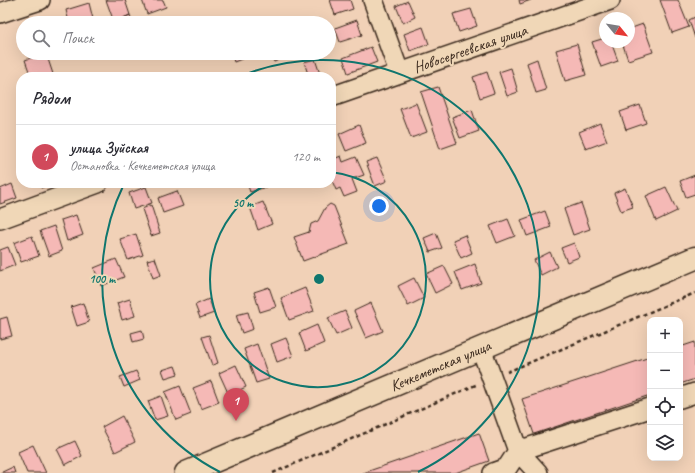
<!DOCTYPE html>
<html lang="ru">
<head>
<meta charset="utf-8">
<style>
	body { margin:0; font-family:Caveat,sans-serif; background:#f7f7f7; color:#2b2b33 }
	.controls { position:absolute; right:12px; bottom:12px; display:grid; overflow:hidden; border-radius:8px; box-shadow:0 4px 16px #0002 }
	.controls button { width:36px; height:36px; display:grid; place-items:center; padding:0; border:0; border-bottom:1px solid #e1e1e2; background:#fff; color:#2b2b33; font:20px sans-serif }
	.compass { position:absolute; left:599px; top:12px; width:36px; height:36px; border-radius:50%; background:#fff; box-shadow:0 4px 16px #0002; rotate:120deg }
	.you { position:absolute; left:379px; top:206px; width:14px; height:14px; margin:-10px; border:3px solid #fff; border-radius:50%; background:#1a73e8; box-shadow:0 0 0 6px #1a73e833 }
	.badge { display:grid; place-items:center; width:26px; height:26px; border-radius:50%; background:#d1495b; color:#fff; font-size:13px; font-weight:700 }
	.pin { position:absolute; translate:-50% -33px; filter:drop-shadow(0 1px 2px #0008) }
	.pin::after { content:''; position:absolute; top:21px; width:14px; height:12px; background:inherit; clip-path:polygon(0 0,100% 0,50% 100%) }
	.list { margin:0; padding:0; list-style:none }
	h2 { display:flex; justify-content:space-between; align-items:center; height:52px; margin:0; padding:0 16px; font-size:17px }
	h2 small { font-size:13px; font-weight:400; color:#7c7c81 }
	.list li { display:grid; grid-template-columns:26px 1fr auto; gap:12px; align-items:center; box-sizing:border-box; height:64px; padding:0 16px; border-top:1px solid #e1e1e2 }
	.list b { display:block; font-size:15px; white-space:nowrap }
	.list p { margin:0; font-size:13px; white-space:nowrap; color:#7c7c81 }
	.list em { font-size:13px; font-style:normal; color:#7c7c81 }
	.icon { flex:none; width:22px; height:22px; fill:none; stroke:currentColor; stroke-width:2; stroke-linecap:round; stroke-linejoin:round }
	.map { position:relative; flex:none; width:695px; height:473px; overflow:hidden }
	.search { position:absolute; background:#fff; box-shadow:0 4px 16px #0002; left:16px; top:16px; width:320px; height:44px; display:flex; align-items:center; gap:10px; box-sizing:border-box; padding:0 14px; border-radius:22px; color:#7c7c81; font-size:15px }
	.panel { position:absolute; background:#fff; box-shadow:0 4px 16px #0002; left:16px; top:72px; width:320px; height:116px; border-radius:16px }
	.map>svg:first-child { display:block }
	.building { fill:#f5b9b6; stroke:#3b2a1e }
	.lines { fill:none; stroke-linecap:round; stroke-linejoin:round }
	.minor-casing { stroke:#3b2a1e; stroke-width:22 }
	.major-casing { stroke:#3b2a1e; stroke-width:25 }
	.path { stroke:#3b2a1e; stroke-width:2.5; stroke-dasharray:4 3; stroke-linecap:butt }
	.minor { stroke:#f0d7b7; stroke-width:19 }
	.major { stroke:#f0d7b7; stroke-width:22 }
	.ring { fill:none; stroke:#0f766e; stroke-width:2 }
	.labels { text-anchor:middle; stroke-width:4; stroke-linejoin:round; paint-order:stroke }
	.street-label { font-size:16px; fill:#3b2a1e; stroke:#f0d7b7 }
	.centre { fill:#0f766e; stroke:#f0d7b7; stroke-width:2 }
	.ring-label { font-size:12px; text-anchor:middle; font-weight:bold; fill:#0f766e; stroke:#f0d7b7; stroke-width:4; stroke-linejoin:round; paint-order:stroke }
</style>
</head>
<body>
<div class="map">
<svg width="695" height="473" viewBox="0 0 695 473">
	<rect width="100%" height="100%" fill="#f1d1b7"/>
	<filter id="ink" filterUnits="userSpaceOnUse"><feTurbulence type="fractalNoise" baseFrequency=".025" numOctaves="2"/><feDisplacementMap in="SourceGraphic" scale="8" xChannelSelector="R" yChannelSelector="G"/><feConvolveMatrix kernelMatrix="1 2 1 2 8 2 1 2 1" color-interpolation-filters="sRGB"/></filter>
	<g filter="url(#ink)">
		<!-- building -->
		<path class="building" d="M106 0H125L130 15 114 22Z
			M142 0H163L166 7 147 14Z
			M330 0H350L353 9 335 15Z
			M519 0H531L520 4Z
			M660 0H678L689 27 672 33Z
			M408 1 415 17 403 23 396 6Z
			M89 3 94 23H82L81 19 69 22 66 10Z
			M471 9 477 26 459 32 453 14Z
			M130 15 133 23H114V22Z
			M695 17V38L689 20Z
			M48 18 49 23H37L36 22Z
			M357 20 362 35 340 42 335 28Z
			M643 24 653 52 628 60 622 42H629V29Z
			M423 27 429 44 410 51 404 34Z
			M605 38V42H611L618 61 601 67 592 42Z
			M577 44 586 75 565 81 556 50Z
			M371 47 377 62 348 73 343 58Z
			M46 53 54 77H31L25 60Z
			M231 53H251L252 55 234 62Z
			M270 53H281L283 58 274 62Z
			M315 59 321 77H309L304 62Z
			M537 59 546 90 536 93 527 63Z
			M511 68 518 92 507 96 499 72Z
			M487 72 494 93 480 98 473 77Z
			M438 87 457 143 440 149 421 92Z
			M416 103 427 132 411 138 400 109Z
			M640 105 646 123 626 130 620 112Z
			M472 110 479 131 460 138 452 117Z
			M600 123 607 141 586 149 579 132Z
			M359 125 366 143 346 151 339 134Z
			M341 156 343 162 356 157 364 175 352 179 357 192 344 197 340 188 336 190 331 178V160Z
			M377 158 387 181 375 186 366 162Z
			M695 175V194L686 197 680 181Z
			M39 183H55L41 188Z
			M247 183H265L266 187 250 192Z
			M12 184 17 198 0 204V189Z
			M146 187 152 203 134 209 129 193Z
			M666 187 677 211 656 221 646 196Z
			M625 188 633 207 621 211 614 193Z
			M177 191 183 206 163 213 158 198Z
			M263 202 272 224 258 230 250 207Z
			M581 203 590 229 573 235 564 209Z
			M330 204 334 206 349 244 303 261 294 237 309 232 311 224 318 221 325 208Z
			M151 205 160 233 151 236 142 209Z
			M545 211 551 227 527 236 521 220Z
			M76 215 83 235 67 241 61 220Z
			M508 219 515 236 497 243 490 226Z
			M54 226 62 251 49 256 40 231Z
			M436 233 442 248 430 252 424 238Z
			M136 234 143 255 128 260 120 239Z
			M465 235 472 253 461 258 453 240Z
			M32 236 39 256 21 262 14 243Z
			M574 243 579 257 567 262 561 248Z
			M8 247 15 265 0 271V250Z
			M550 252 557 267 541 275 534 260Z
			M155 258 161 275 153 278 147 260Z
			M116 259 124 277 101 286 94 268Z
			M475 264 481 283 462 290 455 272Z
			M444 266 453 284 435 293 426 274Z
			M414 278 424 298 408 306 398 286Z
			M269 287 276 307 260 312 254 292Z
			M305 288 314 311 289 320 281 298Z
			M130 299 135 316 122 320 117 303Z
			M209 299 214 313 200 318 195 305Z
			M83 303 89 322 77 326 71 307Z
			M371 303 383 331 366 338 354 311Z
			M345 311 352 328 336 335 328 318Z
			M248 312 253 329 242 333 236 315Z
			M7 317 12 336 0 339V319Z
			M317 325 324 343 306 351 299 333Z
			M142 330 144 339 133 342 131 333Z
			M209 335 218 363 212 365 202 337Z
			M286 338 293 356 277 362 271 344Z
			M695 342V379L680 384V347Z
			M257 344 269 379 256 383 244 349Z
			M650 357V395L534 434 522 399Z
			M236 365 246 387 229 395 219 373Z
			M175 366 178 374 165 378 162 370Z
			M136 371 140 380 124 387 120 377Z
			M211 381 219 402 201 409 193 388Z
			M180 386 191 414 176 420 165 392Z
			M161 396 168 416 155 420 148 401Z
			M122 416 135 442 115 452 102 427Z
			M479 433 489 461 455 473H363Z
			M75 441 82 456 65 465 57 449Z
			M33 445 46 473H27L18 452Z
			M13 467 15 473H0Z"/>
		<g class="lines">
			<defs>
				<path id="minor" d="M373 0 399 72
					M0 13 40 0
					M331 97 610 0
					M0 219 98 183
					M481 348 518 451 507 468 493 473
					M680 398 695 393
					M538 473 518 451 650 408"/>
				<path id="major" d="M186 473 695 258"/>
			</defs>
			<!-- minor casing -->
			<use href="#minor" class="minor-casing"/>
			<!-- major casing -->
			<use href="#major" class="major-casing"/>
			<!-- path -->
			<path class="path" d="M507 372 695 293
				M273 473 478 384"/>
			<!-- minor -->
			<use href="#minor" class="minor"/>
			<!-- major -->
			<use href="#major" class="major"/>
		</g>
	</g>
	<!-- distance rings -->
	<g class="ring">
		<path d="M331 172A108 108 0 1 1 269 183"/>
		<path d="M220 472A217 217 0 0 1 124 184M241 76A217 217 0 0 1 418 472"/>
	</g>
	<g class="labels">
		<!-- street labels -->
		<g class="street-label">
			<text transform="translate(470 48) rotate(-19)" y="6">Новосергеевская улица</text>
			<text transform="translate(440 365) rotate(-23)" y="6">Кечкеметская улица</text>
		</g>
	</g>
	<circle cx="319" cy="279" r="6" class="centre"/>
	<g class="ring-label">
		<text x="243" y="207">50 m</text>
		<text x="102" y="283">100 m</text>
	</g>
</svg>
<div class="controls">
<button>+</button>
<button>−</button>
<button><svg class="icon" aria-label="locate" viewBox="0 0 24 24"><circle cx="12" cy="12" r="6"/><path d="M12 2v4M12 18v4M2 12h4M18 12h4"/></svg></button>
<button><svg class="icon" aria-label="layers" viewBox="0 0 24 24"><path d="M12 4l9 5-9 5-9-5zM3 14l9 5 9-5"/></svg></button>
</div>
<svg class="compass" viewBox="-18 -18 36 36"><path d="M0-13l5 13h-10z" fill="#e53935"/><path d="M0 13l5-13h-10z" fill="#7c7c81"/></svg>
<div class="you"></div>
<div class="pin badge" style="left:236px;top:421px">1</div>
<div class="search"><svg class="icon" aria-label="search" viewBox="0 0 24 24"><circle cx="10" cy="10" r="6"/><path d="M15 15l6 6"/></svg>Поиск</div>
<section class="panel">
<h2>Рядом<small></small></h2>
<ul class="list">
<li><span class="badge">1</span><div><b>улица Зуйская</b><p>Остановка · Кечкеметская улица</p></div><em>120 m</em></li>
</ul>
</section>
</div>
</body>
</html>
